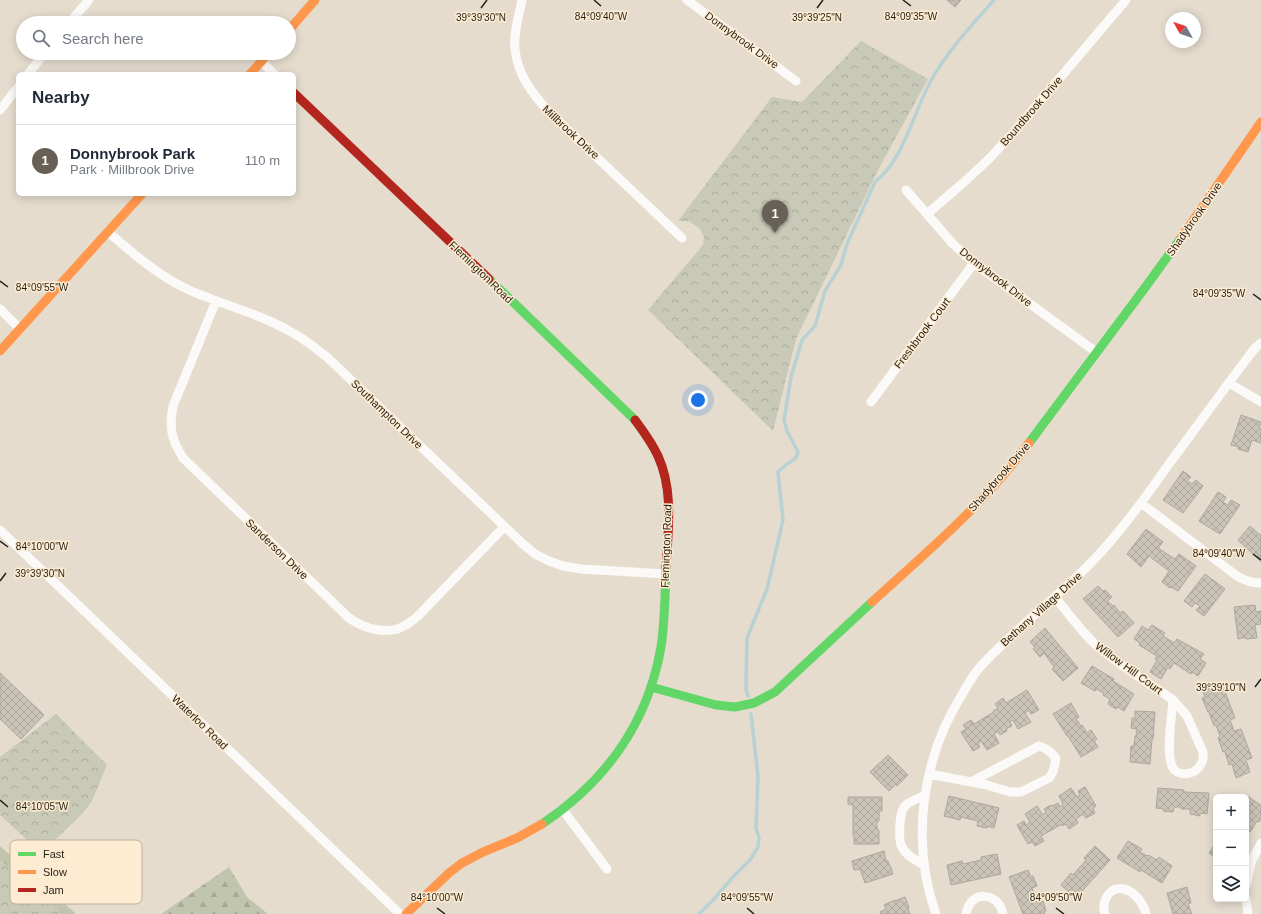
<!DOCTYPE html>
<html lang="en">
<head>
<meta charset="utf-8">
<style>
	body { margin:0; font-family:Helvetica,sans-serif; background:#f6f6f7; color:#1f2937 }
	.controls { position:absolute; right:12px; bottom:12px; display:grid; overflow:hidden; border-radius:6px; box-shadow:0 2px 10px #0003 }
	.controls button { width:36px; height:36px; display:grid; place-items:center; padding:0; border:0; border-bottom:1px solid #e0e1e3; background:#fff; color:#1f2937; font:20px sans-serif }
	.compass { position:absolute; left:1165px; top:12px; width:36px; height:36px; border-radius:50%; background:#fff; box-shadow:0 2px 10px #0003; rotate:310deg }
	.you { position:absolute; left:698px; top:400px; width:14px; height:14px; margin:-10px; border:3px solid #fff; border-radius:50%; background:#1a73e8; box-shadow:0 0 0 6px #1a73e833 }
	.badge { display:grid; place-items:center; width:26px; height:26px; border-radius:50%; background:#686056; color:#fff; font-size:13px; font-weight:700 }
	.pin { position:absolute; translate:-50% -33px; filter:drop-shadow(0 1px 2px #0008) }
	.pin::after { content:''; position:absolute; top:21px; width:14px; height:12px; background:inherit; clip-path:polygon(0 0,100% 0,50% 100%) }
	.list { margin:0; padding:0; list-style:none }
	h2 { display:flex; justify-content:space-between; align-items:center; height:52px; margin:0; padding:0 16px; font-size:17px }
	h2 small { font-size:13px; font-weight:400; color:#747a83 }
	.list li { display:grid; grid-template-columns:26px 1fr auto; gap:12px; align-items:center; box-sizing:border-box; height:72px; padding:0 16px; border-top:1px solid #e0e1e3 }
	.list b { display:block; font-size:15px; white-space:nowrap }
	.list p { margin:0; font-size:13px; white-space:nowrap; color:#747a83 }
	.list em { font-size:13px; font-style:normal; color:#747a83 }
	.icon { flex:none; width:22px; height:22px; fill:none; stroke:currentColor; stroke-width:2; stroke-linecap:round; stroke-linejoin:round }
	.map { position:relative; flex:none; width:1261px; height:914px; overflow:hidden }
	.search { position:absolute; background:#fff; box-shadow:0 2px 10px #0003; left:16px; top:16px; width:280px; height:44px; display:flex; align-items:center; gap:10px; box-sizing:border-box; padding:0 14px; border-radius:22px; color:#747a83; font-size:15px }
	.panel { position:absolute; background:#fff; box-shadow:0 2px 10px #0003; left:16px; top:72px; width:280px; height:124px; border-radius:6px }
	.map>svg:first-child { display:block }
	.forest { fill:url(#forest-firs) }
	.park { fill:url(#park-crowns) }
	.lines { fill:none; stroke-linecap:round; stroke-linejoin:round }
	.stream { stroke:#b8d2d4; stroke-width:3.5 }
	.building { fill:url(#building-cross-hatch); stroke:#ada79c }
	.street { stroke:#fbfaf8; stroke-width:9 }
	.fast { stroke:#63d668; stroke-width:9 }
	.slow { stroke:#ff974d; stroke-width:9 }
	.jam { stroke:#b3261e; stroke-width:9 }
	.ticks { fill:none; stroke:#251e15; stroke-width:1.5 }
	.labels { text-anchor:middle; stroke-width:3; stroke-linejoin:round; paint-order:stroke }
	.street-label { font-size:11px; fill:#251e15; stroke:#fdecd1 }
	.key { fill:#fdecd1; stroke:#bcae99; stroke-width:1 }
	.key-label { font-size:11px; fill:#251e15 }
	.ticks-label { font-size:10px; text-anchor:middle; fill:#251e15; stroke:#fdecd1; stroke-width:3; stroke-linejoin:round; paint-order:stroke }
</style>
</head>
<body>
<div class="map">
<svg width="1261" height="914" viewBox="0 0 1261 914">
	<defs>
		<pattern id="forest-firs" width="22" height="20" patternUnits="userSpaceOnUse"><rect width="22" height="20" fill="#c2c5ae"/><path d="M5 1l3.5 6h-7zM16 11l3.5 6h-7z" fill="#a7a995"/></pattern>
		<pattern id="park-crowns" width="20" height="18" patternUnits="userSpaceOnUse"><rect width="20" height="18" fill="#c8c9b7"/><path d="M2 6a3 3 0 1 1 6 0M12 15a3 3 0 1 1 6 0" fill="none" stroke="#acac9c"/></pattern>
		<pattern id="building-cross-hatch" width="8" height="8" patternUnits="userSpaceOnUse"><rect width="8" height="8" fill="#cac3b7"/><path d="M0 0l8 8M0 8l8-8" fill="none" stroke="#ada79c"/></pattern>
	</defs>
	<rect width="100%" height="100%" fill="#e5dcce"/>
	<!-- forest -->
	<path class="forest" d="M0 846 76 914H0Z
		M229 867 247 897 268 914H161Z"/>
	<!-- park -->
	<path class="park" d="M861 41 928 79 878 170 796 339 773 431 648 310 703 245 704 237 700 229 689 221H678L772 97 802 102Z
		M56 714 107 765 92 801 83 813 56 839 37 849 0 815V757Z
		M0 859 62 914H0Z"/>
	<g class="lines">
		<!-- stream -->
		<path class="stream" d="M748 696 746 689 747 638 767 589 783 520 778 472 787 464 796 458 798 452 787 431 784 420 791 377 802 340 815 326 825 291 841 265 847 244 875 182C905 158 913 112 932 79 948 50 972 25 994 0
			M699 914 715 898 731 879 750 860 758 847 759 838 756 828 758 776 751 714"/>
	</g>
	<!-- building -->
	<path class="building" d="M947 0H961L955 7Z
		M1241 415 1261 422 1259 428 1261 429V443L1252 440 1248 452 1238 449 1239 447 1231 445Z
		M1183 471 1191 477 1187 481 1192 484 1196 480 1203 486 1183 513 1163 500Z
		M1218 492 1226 497 1223 502 1228 505 1231 500 1240 505 1220 534 1199 521Z
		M1250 526 1260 535 1261 534V562L1238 540Z
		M1146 529 1163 542 1158 548 1175 559 1179 554 1196 566 1178 591 1171 587 1170 588 1162 582 1169 571 1149 556 1141 567 1127 554Z
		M1205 574 1225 589 1204 616 1196 610 1200 606 1195 603 1192 607 1184 601Z
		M1098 586 1103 591 1105 590 1112 597 1107 601 1113 606 1114 605 1120 613 1123 611 1134 623 1118 637 1083 599Z
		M1255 605 1256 612 1261 611V624L1255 625 1257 638 1246 639V637L1238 639 1234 607Z
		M1152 625 1165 633 1163 636 1174 643 1177 639 1204 654 1200 659 1206 663 1198 676 1192 672 1191 674 1174 663 1170 669 1168 667 1161 679 1150 672 1157 660 1155 659 1157 656 1139 645 1140 643 1134 639 1142 626 1148 630Z
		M1045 628 1078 668 1063 681 1052 669 1054 667 1044 653 1040 657 1033 649 1035 647 1030 642Z
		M1092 666 1114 679 1113 681 1134 694 1124 711 1118 707 1116 709 1108 704 1110 699 1103 695 1104 693 1096 689 1095 691 1081 683Z
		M0 673 44 715 21 739 0 719Z
		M1216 685 1219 692 1224 689 1235 718 1230 720 1234 731 1241 729 1252 758 1246 760 1250 772 1236 778 1232 764 1229 765 1225 752H1223L1218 738 1220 736 1216 725 1214 726 1209 712H1208L1202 698 1205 697 1202 690Z
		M1027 690 1039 710 1031 714 1029 710 1025 713 1031 722 1018 729 1013 720 1010 722 1012 726 1006 729 1007 731 1000 735 998 731 994 734 999 743 987 750 981 741 978 744 980 747 973 751 961 732 966 729 963 725 971 720 974 724 994 712 993 711 998 708 995 704 1003 698 1006 703Z
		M1071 703 1079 717 1076 719 1081 726 1082 725 1087 733 1091 730 1097 739 1094 741 1098 747 1081 757 1068 736H1067L1053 714Z
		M1135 711 1155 712 1153 739H1152L1150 764 1130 762 1131 746H1134L1135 736H1136L1137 729 1131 728 1132 718H1135Z
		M888 755 908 775 897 786 896 784 889 791 870 772Z
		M1085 787 1096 806 1093 808 1095 813 1086 818 1083 814 1076 819 1078 823 1069 829 1066 824 1062 826V824L1041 836 1044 841 1035 846 1032 842 1028 844 1017 825 1024 821 1026 825 1030 822 1025 814 1037 806 1043 815 1046 812 1044 809 1051 805 1052 806 1058 803 1060 807 1063 804 1059 796 1071 788 1077 797 1080 795 1078 791Z
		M1158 788 1184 790V792L1209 793 1207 814 1200 813V816L1190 814V809H1181V807H1174L1173 812 1163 811 1164 809 1156 808Z
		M1245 795 1261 805V818L1259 822 1257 821 1250 832 1248 830 1246 833V797H1244Z
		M949 796 999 808 994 828 987 826V828L977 826 978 821 961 817 960 820 944 816Z
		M848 797H882V811H879V821H877V830H879V844H854V835H853V805L848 804Z
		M1128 841 1142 849 1140 852 1147 856 1148 855 1157 860 1159 857 1172 866 1162 883 1141 870 1140 872 1117 858Z
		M1216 842V858L1209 853Z
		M1095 846 1110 860 1076 898 1061 885 1071 873 1073 875 1086 860 1084 858Z
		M884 851 886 861H888L889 865H890L893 874 865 883 860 869 854 870 852 861Z
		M997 854 1001 874 951 885 947 865 962 861 963 864 981 860V857Z
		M1028 870 1031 877 1033 876 1037 886 1032 888 1037 903 1043 901 1046 911H1044L1045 914H1023L1009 877Z
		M1187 887 1191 903 1188 904 1192 914H1173L1167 893Z
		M905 897 909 907 908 908 910 914H881L880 912 886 909 884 905 895 900V901Z"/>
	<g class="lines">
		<!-- street -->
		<path class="street" d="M522 0C519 16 513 33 515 49 517 74 533 95 550 113L682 238
			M687 0 796 81
			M69 23 89 0
			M261 61 274 74
			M28 74 45 53
			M0 110 18 87
			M906 190 953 244 974 263 1096 352
			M927 214 963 183 989 159 1013 133 1126 0
			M108 232C134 254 158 276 189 290 223 305 261 314 293 333 306 340 317 349 328 358L523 544 535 554 549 561 563 566 581 569 666 574
			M216 301 173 406C169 427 171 439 183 458L349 618C365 629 388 636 406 625 410 623 413 620 417 617L504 527
			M0 309 20 329
			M1229 383 1261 402
			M871 402 974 263
			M1141 503 1237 576C1245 581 1252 583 1261 583
			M0 530 400 914
			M1055 597C1068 613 1080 630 1095 644 1119 665 1147 682 1173 700
			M1173 700 1187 716 1203 752C1203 756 1204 760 1201 764 1196 774 1180 778 1173 768 1165 756 1172 715 1173 700Z
			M929 774 987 785 1010 792H1021L1049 778 1053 772 1056 759C1052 752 1046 748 1039 746L971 782
			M563 810 607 869
			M924 865C916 860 906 856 902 847 898 841 899 810 906 805 911 801 919 798 925 795
			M1246 885 1252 860 1261 843
			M1246 899 1248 914
			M936 914C910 842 922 757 963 693 968 684 973 675 980 667 1020 623 1070 589 1109 543 1131 518 1150 491 1169 464 1198 425 1226 386 1255 348L1261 343
			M966 914C970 890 998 891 1003 914
			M1105 914C1101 902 1109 886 1124 889 1134 891 1144 904 1146 914"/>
		<!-- fast -->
		<path class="fast" d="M489 279 635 420
			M1029 443 1144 289 1181 238
			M651 687 716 705 735 707 754 703 775 692 872 602
			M542 824C605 782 648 723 661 647 665 621 665 595 666 568"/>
		<!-- slow -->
		<path class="slow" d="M289 30 315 0
			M250 74 269 53
			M1181 238 1261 122
			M0 351 142 194
			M872 602C927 552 984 504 1029 443
			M406 914 449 873 462 863 483 852 517 838 542 824"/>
		<!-- jam -->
		<path class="jam" d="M294 93 489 279
			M635 420C644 432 652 443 658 456 674 491 668 531 666 568"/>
	</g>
	<!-- ticks -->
	<path class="ticks" d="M594 0 601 6M903 0 911 6M481 8 487 0M817 8 823 0M0 281 8 287M1253 294 1261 300M0 541 8 547M1253 554 1261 560M0 581 6 573M1255 687 1261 679M0 800 8 807M437 908 445 914M747 908 754 914M1056 908 1064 914"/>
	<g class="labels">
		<!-- street labels -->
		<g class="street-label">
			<text transform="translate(742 40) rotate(36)" y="4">Donnybrook Drive</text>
			<text transform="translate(1031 111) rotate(-49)" y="4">Boundbrook Drive</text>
			<text transform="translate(571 132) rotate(43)" y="4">Millbrook Drive</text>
			<text transform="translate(1194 219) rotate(-55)" y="4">Shadybrook Drive</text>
			<text transform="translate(481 272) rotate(44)" y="4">Flemington Road</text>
			<text transform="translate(996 277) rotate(38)" y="4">Donnybrook Drive</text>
			<text transform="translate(922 333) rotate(-53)" y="4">Freshbrook Court</text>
			<text transform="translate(387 414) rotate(44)" y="4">Southampton Drive</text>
			<text transform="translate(999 477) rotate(-49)" y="4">Shadybrook Drive</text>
			<text transform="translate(666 546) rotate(-88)" y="4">Flemington Road</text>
			<text transform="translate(277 549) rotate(44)" y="4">Sanderson Drive</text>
			<text transform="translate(1041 609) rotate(-42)" y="4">Bethany Village Drive</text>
			<text transform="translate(1129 668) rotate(36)" y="4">Willow Hill Court</text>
			<text transform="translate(200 722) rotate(44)" y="4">Waterloo Road</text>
		</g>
	</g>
	<!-- legend -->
	<rect x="10" y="840" width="132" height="64" rx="6" class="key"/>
	<rect x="18" y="852" width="18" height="4" fill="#63d668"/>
	<rect x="18" y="870" width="18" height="4" fill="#ff974d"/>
	<rect x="18" y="888" width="18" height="4" fill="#b3261e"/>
	<g class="key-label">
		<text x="43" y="858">Fast</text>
		<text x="43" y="876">Slow</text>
		<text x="43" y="894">Jam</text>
	</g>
	<g class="ticks-label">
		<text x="601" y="20">84°09'40"W</text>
		<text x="911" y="20">84°09'35"W</text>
		<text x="481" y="21">39°39'30"N</text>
		<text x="817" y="21">39°39'25"N</text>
		<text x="42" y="291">84°09'55"W</text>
		<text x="1219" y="297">84°09'35"W</text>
		<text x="42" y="550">84°10'00"W</text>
		<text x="1219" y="557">84°09'40"W</text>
		<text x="40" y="577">39°39'30"N</text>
		<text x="1221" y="691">39°39'10"N</text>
		<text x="42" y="810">84°10'05"W</text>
		<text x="437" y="901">84°10'00"W</text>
		<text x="747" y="901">84°09'55"W</text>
		<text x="1056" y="901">84°09'50"W</text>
	</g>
</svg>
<div class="controls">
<button>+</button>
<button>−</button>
<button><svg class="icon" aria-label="layers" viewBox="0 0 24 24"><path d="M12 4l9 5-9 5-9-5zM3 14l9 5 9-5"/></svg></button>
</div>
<svg class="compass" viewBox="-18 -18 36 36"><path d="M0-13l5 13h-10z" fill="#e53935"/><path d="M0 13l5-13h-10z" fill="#747a83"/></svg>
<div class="you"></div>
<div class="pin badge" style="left:775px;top:233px">1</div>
<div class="search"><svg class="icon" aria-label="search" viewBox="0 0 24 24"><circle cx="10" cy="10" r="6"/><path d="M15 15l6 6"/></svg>Search here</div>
<section class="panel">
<h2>Nearby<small></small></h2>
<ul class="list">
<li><span class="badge">1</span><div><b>Donnybrook Park</b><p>Park · Millbrook Drive</p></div><em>110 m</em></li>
</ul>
</section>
</div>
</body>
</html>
